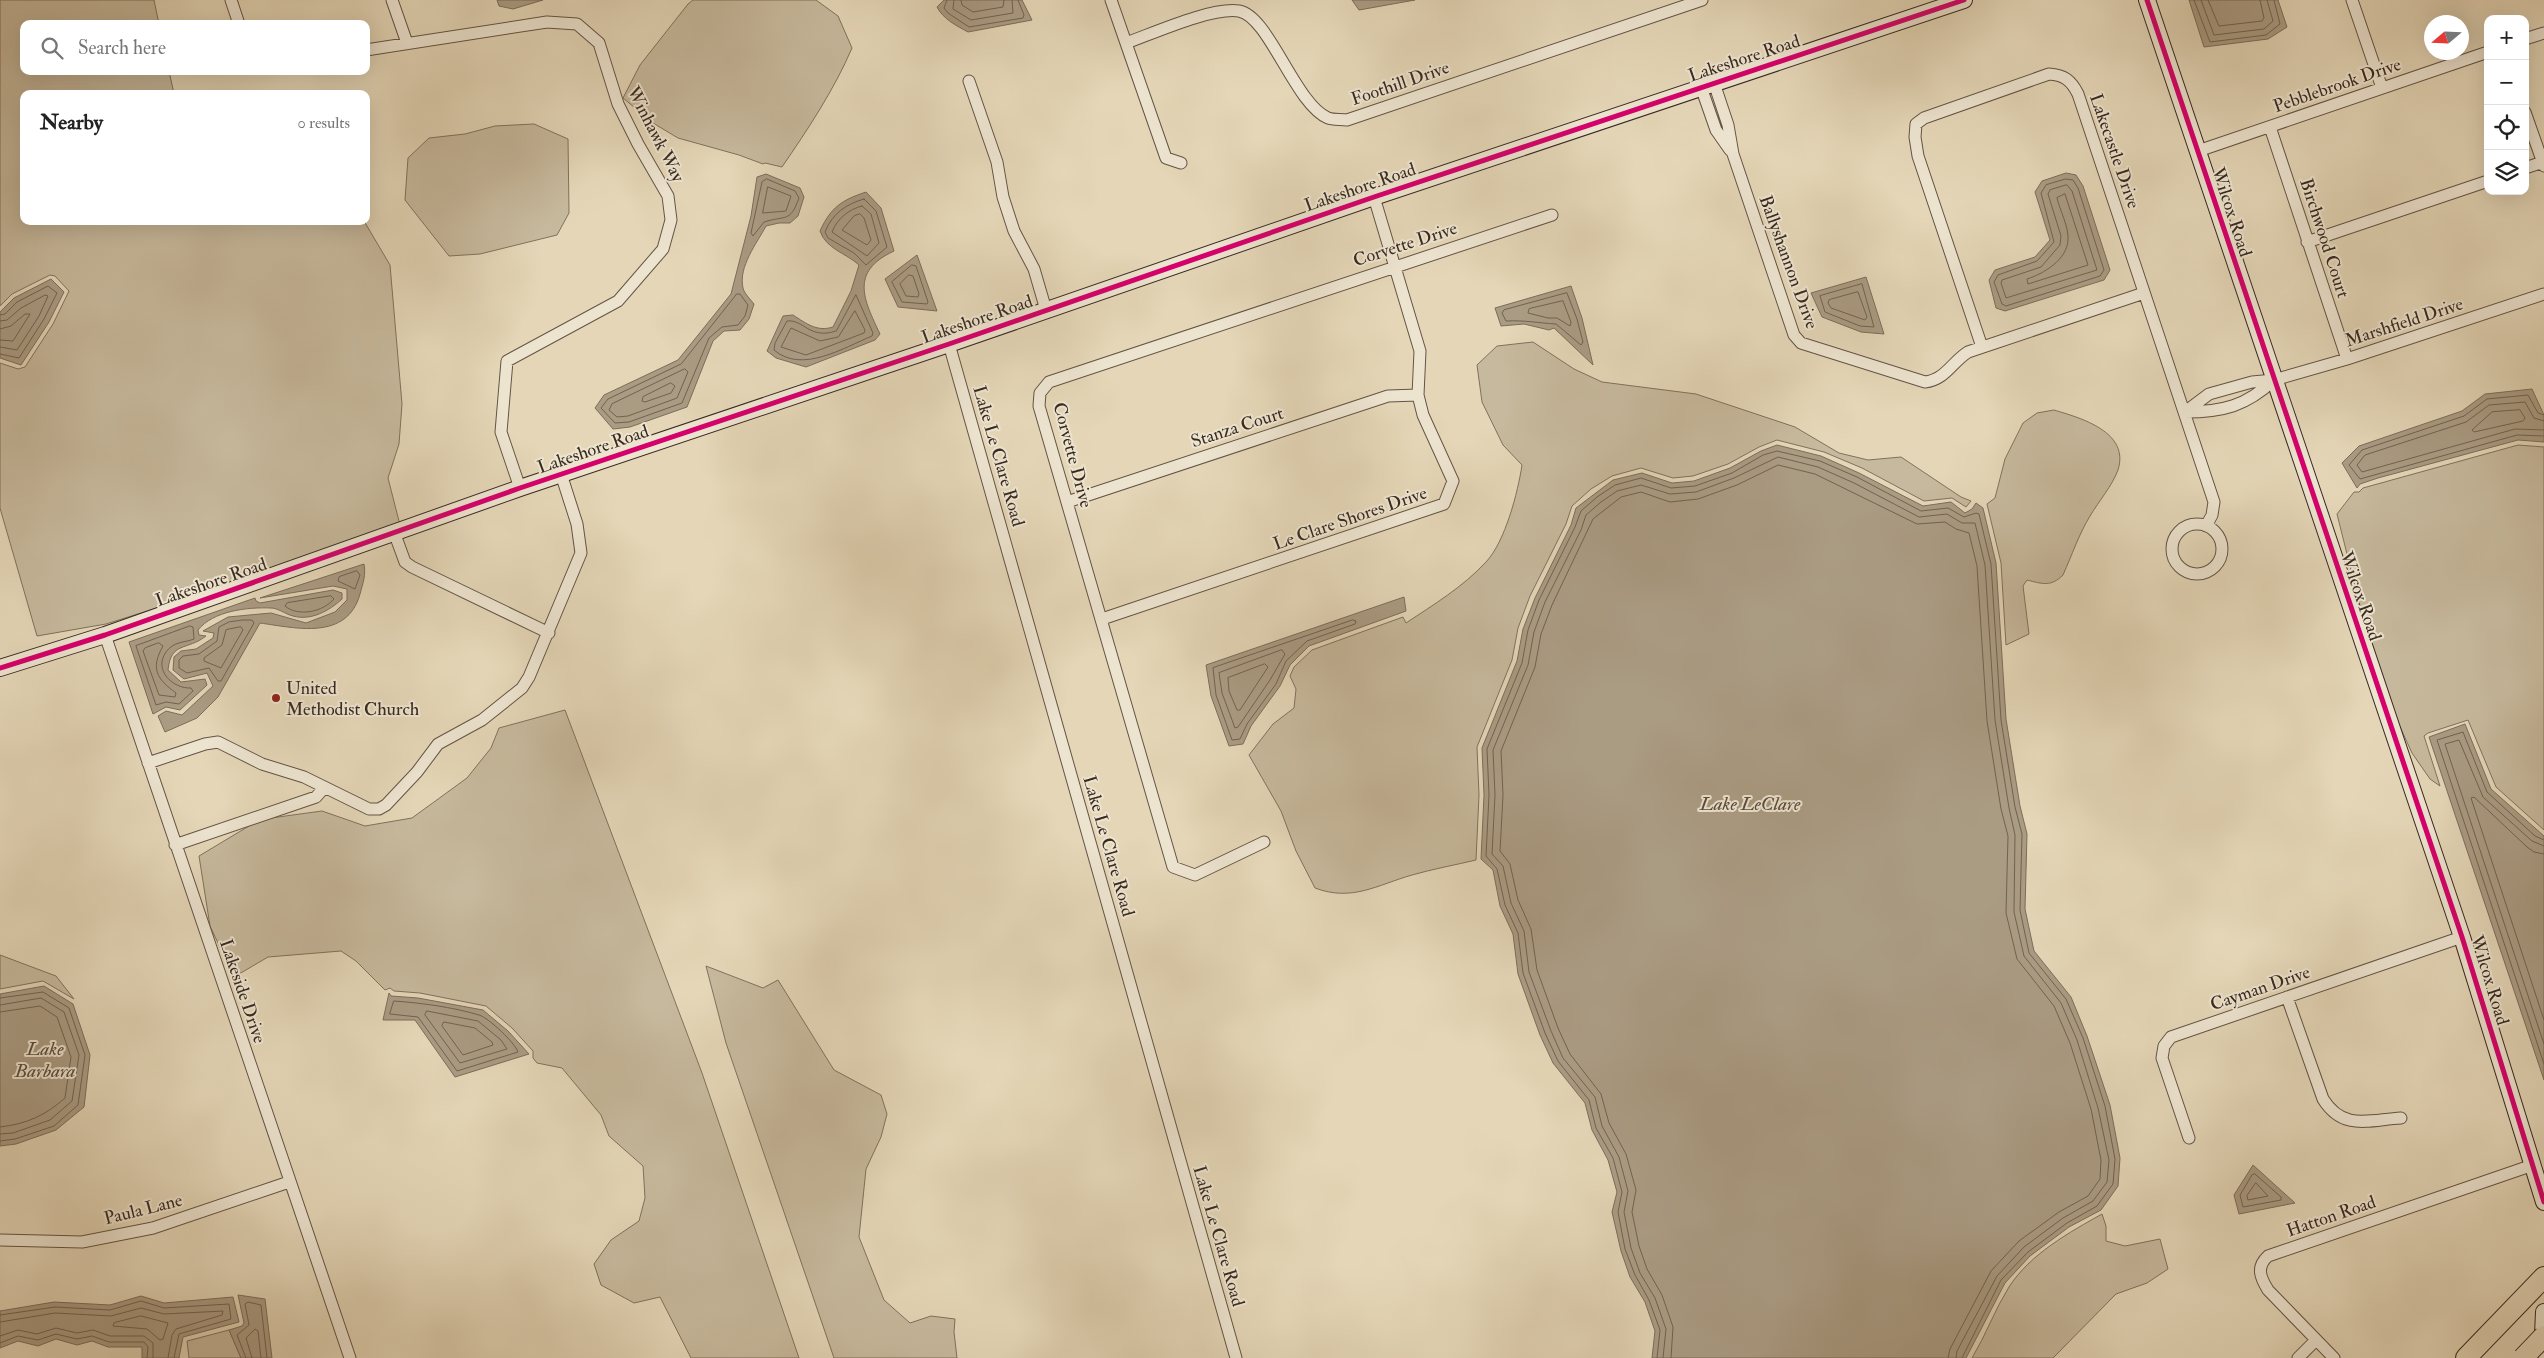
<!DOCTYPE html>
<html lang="en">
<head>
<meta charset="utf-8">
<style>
	body { margin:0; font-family:"IM FELL Double Pica",serif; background:#f2f2f2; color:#222 }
	.controls { position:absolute; right:15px; top:15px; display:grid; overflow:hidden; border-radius:10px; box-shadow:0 5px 20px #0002 }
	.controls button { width:45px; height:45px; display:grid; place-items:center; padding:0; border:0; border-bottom:1px solid #e0e0e0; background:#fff; color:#222; font:25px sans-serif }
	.compass { position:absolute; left:2424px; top:15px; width:45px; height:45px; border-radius:50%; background:#fff; box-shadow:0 5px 20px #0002; rotate:251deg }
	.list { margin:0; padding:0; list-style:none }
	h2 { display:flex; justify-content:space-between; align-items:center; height:65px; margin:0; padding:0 20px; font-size:21px }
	h2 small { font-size:16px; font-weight:400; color:#767676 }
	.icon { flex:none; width:28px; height:28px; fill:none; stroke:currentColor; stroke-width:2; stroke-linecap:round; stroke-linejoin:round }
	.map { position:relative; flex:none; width:2544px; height:1358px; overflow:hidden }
	.search { position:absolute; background:#fff; box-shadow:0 5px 20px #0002; left:20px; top:20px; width:350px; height:55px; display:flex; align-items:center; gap:12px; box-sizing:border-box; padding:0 18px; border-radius:10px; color:#767676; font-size:19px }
	.panel { position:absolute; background:#fff; box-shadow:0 5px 20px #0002; left:20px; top:90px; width:350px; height:135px; border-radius:10px }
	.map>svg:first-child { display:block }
	.green { fill:#c7b99d; stroke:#80715e }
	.water { fill:#aa9b83; stroke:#7c6d5b }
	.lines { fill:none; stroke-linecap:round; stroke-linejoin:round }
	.shore { stroke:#716251; stroke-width:1 }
	.street-casing { stroke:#635445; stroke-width:13 }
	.secondary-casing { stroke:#38291f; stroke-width:18 }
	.highway-casing { stroke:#38291f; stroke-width:22 }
	.street { stroke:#ede4d0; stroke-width:11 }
	.secondary { stroke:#ede4d0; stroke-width:16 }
	.highway { stroke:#e4d6b7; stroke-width:20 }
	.highway-bridge-casing { stroke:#38291f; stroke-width:22; stroke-linecap:butt }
	.highway-bridge { stroke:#e4d6b7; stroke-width:20 }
	.cycleway-casing { stroke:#ede4d0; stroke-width:8 }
	.cycleway { stroke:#d6006c; stroke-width:5 }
	.poi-dot { fill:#8f2418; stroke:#ede4d0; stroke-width:2 }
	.labels { text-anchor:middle; stroke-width:4; stroke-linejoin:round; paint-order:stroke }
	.street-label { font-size:18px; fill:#38291f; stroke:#ede4d0 }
	.poi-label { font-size:18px; fill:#38291f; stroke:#ede4d0; text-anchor:start }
	.water-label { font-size:19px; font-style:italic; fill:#5a4b3d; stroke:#ede4d0 }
</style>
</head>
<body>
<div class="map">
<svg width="2544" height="1358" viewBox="0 0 2544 1358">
	<rect width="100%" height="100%" fill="#e4d6b7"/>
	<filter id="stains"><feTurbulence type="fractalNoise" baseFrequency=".004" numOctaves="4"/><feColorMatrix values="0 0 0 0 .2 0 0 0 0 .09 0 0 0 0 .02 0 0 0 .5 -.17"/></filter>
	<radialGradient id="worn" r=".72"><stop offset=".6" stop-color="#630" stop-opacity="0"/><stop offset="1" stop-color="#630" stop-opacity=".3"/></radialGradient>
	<!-- green -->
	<path class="green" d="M0 0H154L159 24H24V71H169L174 94H24V221H364L390 265 402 404 399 444 388 478 400 525 233 584 106 624 37 636 0 508V363L18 369 25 367 53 324 69 291 55 276 50 275 12 294 0 306Z
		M693 0H816L838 16 852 48C834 90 808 129 782 167L765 163 763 164 739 155 678 138 653 123 623 98 640 65 688 4Z
		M534 124 568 139 569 213 557 235 480 254 449 256 405 200 408 158 429 138 465 134 495 126Z
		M1533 342 1574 369 1602 382 1696 394 1795 427 1839 453 1868 460 1901 457 1961 497 1971 501 1966 507 1952 498 1924 501 1862 468 1824 452 1777 440 1759 447 1728 464 1693 476 1673 478 1641 468 1612 476 1591 489 1572 506 1566 524 1530 596 1518 628 1512 660 1477 747 1479 795 1476 860C1455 865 1433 869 1412 875 1377 885 1352 902 1315 888L1296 851 1281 811 1249 755 1273 724 1294 708 1296 689 1290 676 1294 667 1312 650 1403 617 1406 623C1433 605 1463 587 1486 562 1505 542 1518 492 1522 465L1503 445 1482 402 1477 365 1497 346Z
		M2054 410C2081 418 2130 432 2118 470 2112 486 2099 501 2090 516 2079 534 2072 555 2063 575 2051 587 2043 584 2027 580L2023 586 2029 634 2006 645 2001 563 1987 504 1995 498 2005 459 2023 423 2037 413Z
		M2518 445 2544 447V830L2496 787 2468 720 2428 733 2424 736 2440 786 2430 779 2412 753 2390 705 2369 642 2337 514 2354 492H2359L2363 488Z
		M565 710 702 1073 799 1358H691L660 1297 634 1303 601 1285 594 1264 611 1240 639 1221 645 1198 643 1166 609 1136 601 1115 562 1068 537 1063 533 1058V1051L512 1028 486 1006 420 993 394 991 390 988 385 990 356 961 341 951 268 957 234 977 210 926 199 856 249 826 271 818 322 811 365 826 412 818 467 778 491 748 499 728Z
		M0 955 56 976 74 999 43 981 0 989Z
		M706 966 763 988 778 980 834 1070 881 1095 887 1114 881 1137 866 1169 859 1237 884 1300 910 1323 931 1316 955 1319 954 1332 957 1358H834L726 1043Z
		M2102 1214 2106 1226V1241L2125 1246 2160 1239 2168 1269 2147 1283 2116 1294 2053 1358H1972C1986 1335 1995 1309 2009 1287 2030 1254 2070 1232 2102 1214Z
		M229 1330 241 1358H189L187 1341Z"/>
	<!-- water -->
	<path class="water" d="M497 0H543L513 9 499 6Z
		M944 0H1022L1032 20 968 32C957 26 943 19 937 7Z
		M1352 0H1415L1359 10Z
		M2189 0H2278L2287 27 2268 39 2204 47Z
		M2066 173 2076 175 2083 186 2110 270 2104 280 2005 311 1996 308 1989 280 1995 270 2035 257 2050 240 2035 192 2042 181Z
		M766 174 800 188 804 197 798 216 790 223H779L766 226C757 243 738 267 743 288 744 293 750 299 754 304L749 319 740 330 724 331 713 341 687 407 630 427 613 429 595 408 604 395 678 360 731 294 751 216 757 177Z
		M866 192 881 208 894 251C849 272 864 300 880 334L875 340 806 367 776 358 767 351 783 316 793 315C807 324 817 332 833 327L851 291 859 265C846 253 826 249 820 231 831 207 842 200 866 192Z
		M917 255 937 311 898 307 885 279Z
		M1866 277 1884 334 1861 332 1822 317 1811 293Z
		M51 279 64 292 49 322 21 365 0 358V312L14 298Z
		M1571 286 1582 318 1593 365 1554 328 1549 330 1524 324 1501 326 1495 308Z
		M2532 389 2544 415V442L2518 440 2378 478 2360 484 2357 488 2342 463 2359 446 2462 411 2485 394Z
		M1777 445 1821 456 1859 473 1923 506 1951 502 1965 513 1972 509 1976 503 1983 508 1996 563 2006 719 2020 806 2027 834 2025 909 2034 951 2071 997 2087 1036 2110 1105 2120 1158 2118 1186 2101 1210 2069 1227 2030 1256 2005 1283 1966 1358H1652L1655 1331 1645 1302 1630 1277 1621 1251 1612 1212 1617 1192 1608 1160 1592 1130 1585 1103 1553 1063 1540 1035 1518 974 1513 934 1500 906 1493 870 1481 859 1484 795 1482 748 1517 661 1523 629 1535 598 1571 525 1576 508 1613 480 1642 473 1672 483 1694 481 1730 468 1761 451Z
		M364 564C366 575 363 583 360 594 347 641 296 628 260 623L218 697 197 718 165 732 158 716 166 711 182 715 213 686 207 673 184 679 173 670 174 657 181 651 196 649 213 638 214 633 203 631 228 617 271 613 306 623 335 612 347 600V589L333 586 260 598Z
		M333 590 342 593V599C329 611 311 621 293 616 285 614 278 608 271 608 247 607 213 611 198 630L199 635 206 636C187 651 171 641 168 670L181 682 205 679 207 685 180 710 166 707 153 714 129 642 255 598 256 601 260 603Z
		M1404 597 1406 611 1309 646 1290 665 1280 686 1251 726 1243 744 1229 746 1211 696 1206 665Z
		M2465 724 2491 789 2544 836V1080L2429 737Z
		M44 986 73 1004 90 1055 84 1107 56 1130 16 1144 0 1146V994Z
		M389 993 391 996 418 998 483 1010 508 1031 529 1054 455 1077 415 1020H383Z
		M2253 1165 2295 1203 2239 1214 2234 1195Z
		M238 1295 265 1299 272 1358H241L229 1330 242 1326 244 1323Z
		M141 1296 164 1303 233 1297 239 1322 183 1337 179 1358H142V1347H108L92 1341 77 1345 56 1339 38 1346 18 1341 0 1348V1311L54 1302 110 1305Z"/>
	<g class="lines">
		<!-- shore -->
		<path class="shore" d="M947 0 944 8 948 13 969 27 1023 18 1024 15 1018 0
			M954 0 953 9 971 20 1013 13 1012 0
			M961 0 962 5 973 12 1003 7 1004 0
			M2194 0 2210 42 2266 35 2280 24 2274 0
			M2201 0 2214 35 2264 29 2273 21 2267 0
			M2208 0 2219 26 2262 21 2264 18 2260 0
			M767 179 795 191 799 198C790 223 786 215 764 222L753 236 751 233 762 182Z
			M2066 179 2073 180 2078 188 2104 270 2100 276 2006 306 2002 304 1994 282 1998 275 2037 261 2054 242 2041 193 2046 185Z
			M2067 185 2072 191 2097 270 2006 298 2001 283 2002 280 2041 267 2060 245 2061 236 2048 194 2050 190Z
			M768 187 791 196 786 211 763 213Z
			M2065 194 2088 265 2028 284 2027 279C2043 274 2067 260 2068 240 2069 227 2060 211 2057 198Z
			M864 199 876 211 887 247 866 265 854 253 828 238 825 232C832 214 846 204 864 199Z
			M862 206 871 214 879 243 867 256 832 232C837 219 849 209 862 206Z
			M860 214 864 218 871 240 867 245 842 230 854 216Z
			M912 265 916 266 928 302 927 304 902 302 892 282Z
			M909 275 913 276 919 294 918 297 906 296 900 284Z
			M1862 284 1874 327 1860 326 1825 312 1820 296Z
			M1858 292 1867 317 1865 320 1831 308 1828 303 1829 300Z
			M1567 293 1577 319 1583 342 1581 345 1556 324C1539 323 1523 320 1506 321L1502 313 1504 310Z
			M737 294H740L748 305 745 316 738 325 722 327 709 338 682 403 629 422 615 423 601 408 608 399 681 364Z
			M856 295 873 333 872 336C843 348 802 374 774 350L775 343 787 321C804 319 809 340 836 331Z
			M1563 301 1571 322 1570 326 1557 318H1548L1528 313 1529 309Z
			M855 311 865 330 864 333 806 355 781 347 791 328 820 341 838 337Z
			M0 315 5 314 17 302 48 286 57 293 44 319 19 358 0 354
			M0 321 7 320 21 308 45 295 48 296 39 316 17 350 0 347
			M0 329 11 326 25 314H30L13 341 0 340
			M685 369 688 372 677 398 628 416 617 417 609 410 612 404Z
			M671 383 675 386 671 393 645 402 642 401 643 397Z
			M2520 410 2525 418 2523 421 2474 432 2472 430 2492 412Z
			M2544 415 2538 413 2528 395 2487 399 2464 416 2362 450 2349 465 2360 479 2517 435 2544 436
			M2544 421 2534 418 2525 402 2489 405 2466 422 2365 455 2357 465 2362 472 2515 429 2544 430
			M357 571 360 575 355 589 338 581 339 577Z
			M331 596 334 599C323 612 298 617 285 606L287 603Z
			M243 620H252L254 623 221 681H218L209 668 187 673 179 668V660L183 656 199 654 217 641 219 627 229 622Z
			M1353 620 1356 621 1355 624 1307 641 1286 661 1276 684 1247 724 1240 739 1232 740 1216 695 1213 668Z
			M190 626 193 627 194 639C184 643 174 641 166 652 153 670 173 689 191 688L193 691 179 704 166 702 156 705 136 646Z
			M241 627 243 630 221 668 204 661V658L222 645 226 630Z
			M159 643 163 646C150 669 157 679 176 693L175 697 159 695 143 651 145 648Z
			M1282 650 1285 654 1270 680 1238 727 1235 728 1222 693 1219 673Z
			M1265 664 1268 667 1240 710H1237L1229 691 1228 678Z
			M2544 840 2535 836 2487 792 2463 732 2437 740 2544 1064
			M2544 846 2532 841 2483 797 2459 740 2445 744 2544 1044
			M2544 854 2534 852 2527 847 2474 797 2471 798 2544 1020
			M0 998 43 992 69 1008 85 1055 78 1105 54 1126 15 1139 0 1141
			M394 1001C422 1003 452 1007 479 1015 489 1018 515 1043 518 1052L457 1071 418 1017 390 1014Z
			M0 1005 41 998 64 1012 79 1055 72 1101 50 1120 13 1133 0 1134
			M427 1011 478 1021 501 1040 507 1049 460 1063 425 1015Z
			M0 1012 40 1006 57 1017 71 1057 65 1098C46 1115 27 1124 0 1127
			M444 1022 475 1028 492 1042 493 1045 463 1055 442 1026Z
			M2255 1174 2281 1197V1200L2243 1207 2240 1195 2252 1175Z
			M2256 1183 2268 1196 2248 1200 2247 1196Z
			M0 1315 55 1307 110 1310 141 1301 164 1308 229 1304 231 1319 179 1334 174 1358
			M141 1316 168 1323 163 1339 160 1340 147 1329 113 1326 114 1323Z
			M0 1322 55 1313 111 1316 141 1308 164 1314 223 1311 222 1315 176 1329 172 1335 168 1358
			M0 1336 18 1330 37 1334 56 1328 77 1333 93 1330 110 1336H144L153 1343V1358
			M0 1343 18 1336 38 1340 56 1334 77 1339 92 1336 109 1342H144L148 1347 147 1358
			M246 1358 237 1335 249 1325 245 1304 248 1302 261 1305 267 1358
			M252 1358 246 1338 255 1329 258 1331 261 1358
			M1657 1358 1660 1330 1649 1300 1635 1275 1625 1249 1618 1212 1622 1192 1613 1158 1596 1128 1589 1100 1558 1061 1545 1033 1523 973 1518 933 1505 905 1497 869 1486 856 1489 795 1487 749 1522 663 1528 630 1539 600 1575 527 1581 511 1597 497 1615 485 1641 478 1671 488 1695 486 1732 473 1763 455 1777 451 1820 461 1857 477 1921 511 1948 508 1964 517 1976 513 1979 514 1991 564 2001 720 2015 807 2022 834 2020 910 2029 953 2066 999 2083 1038 2105 1106 2115 1159 2113 1184 2097 1206 2067 1223 2028 1252 2001 1280 1962 1358
			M1663 1358 1666 1329 1655 1298 1640 1273 1631 1248 1624 1212 1628 1191 1619 1157 1602 1126 1595 1097 1563 1058 1551 1031 1529 972 1524 931 1511 903 1503 866 1492 854 1495 795 1493 750 1528 665 1534 632 1545 602 1581 530 1586 515 1601 502 1617 491 1641 485 1670 494 1696 492 1734 478 1778 457 1818 467 1854 483 1919 517 1947 514 1962 523H1975L1985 565 1995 720 2009 808 2015 835 2014 912 2024 956 2061 1003 2077 1040 2098 1108 2109 1160 2107 1182 2093 1201 2063 1218 2024 1247 1997 1276 1957 1351 1956 1358
			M1671 1358 1673 1327 1662 1295 1647 1269 1639 1246 1632 1212 1636 1190 1626 1154 1609 1123 1601 1094 1570 1054 1558 1028 1537 970 1531 929 1518 900 1510 864 1500 851 1503 795 1501 751 1535 667 1541 634 1552 605 1593 519 1621 497 1641 492 1670 502 1698 499 1737 485 1778 465 1815 474 1917 524 1945 522 1956 529 1969 533 1977 566 1987 721 2001 809 2008 836 2006 913 2017 959 2054 1006 2070 1043 2091 1109 2101 1160 2100 1179 2088 1196 2059 1212 2019 1241 1991 1271 1950 1349 1948 1358"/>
		<defs>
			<path id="street" d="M231 0 239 24
				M392 0 407 43
				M1111 0 1166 158 1181 163
				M2352 0 2382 88
				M2525 39 2544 33
				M1126 43C1154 33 1211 7 1239 11 1269 16 1295 104 1328 118 1333 120 1341 119 1347 120L1702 0
				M366 50 547 22 577 24 599 43 618 104 638 144 668 196 671 220 663 249 618 301 507 361 501 432 520 488
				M969 81 997 162 1003 197 1014 231 1034 269 1046 310
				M1714 83 1728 125 1733 154 1794 335 1801 343 1925 382C1945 380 1952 362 1968 352L2144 293
				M1701 87 1716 130 1730 150
				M2525 112 2544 166
				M2270 127 2347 359
				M2198 151 2488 52
				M2525 168 2543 162
				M2307 242 2488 181
				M949 344 1236 1358
				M1982 347 1918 156 1915 137 1916 124 1924 118 2049 74C2064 75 2071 80 2078 94L2214 502 2212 515 2206 526
				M2185 412 2209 394 2252 382 2274 380 2347 359 2544 294
				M2185 412C2223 412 2246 406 2274 380
				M1067 502 1388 396 1418 395
				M2172 549a25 25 0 1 1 50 0a25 25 0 1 1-50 0Z
				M394 532 405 562 412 567 549 633
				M1102 619 1444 504 1453 481 1423 415 1418 395 1420 351 1374 197
				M105 635 350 1358
				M148 763 205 744 218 742 262 764 304 777 369 809H379L386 805 417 772 438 744 482 720 522 688 529 677 581 553 577 524 561 474
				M1264 842 1195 875 1173 867 1039 406 1040 393 1049 382 1552 215
				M175 845 316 797 324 788
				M2287 997 2323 1099C2343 1131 2368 1120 2401 1118
				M2189 1138 2162 1058 2164 1046 2171 1037 2462 937
				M0 1240 82 1242 153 1228 289 1182
				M2298 1358 2316 1340
				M2334 1358 2268 1290C2260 1277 2256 1267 2268 1256L2533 1165"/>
			<path id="secondary" d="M2147 0 2462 937 2544 1202
				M0 668 105 635 520 488 949 344 1374 197 1964 0
				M2542 1358 2544 1312"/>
			<path id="highway" d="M2466 1358 2544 1277"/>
		</defs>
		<!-- street casing -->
		<use href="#street" class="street-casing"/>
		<!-- secondary casing -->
		<use href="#secondary" class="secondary-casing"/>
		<!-- highway casing -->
		<use href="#highway" class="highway-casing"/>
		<!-- street -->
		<use href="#street" class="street"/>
		<!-- secondary -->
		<use href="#secondary" class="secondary"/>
		<!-- highway -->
		<use href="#highway" class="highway"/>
		<defs>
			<path id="highway-bridge" d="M2523 1358 2544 1336"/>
		</defs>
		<!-- highway-bridge casing -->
		<use href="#highway-bridge" class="highway-bridge-casing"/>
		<!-- highway-bridge -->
		<use href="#highway-bridge" class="highway-bridge"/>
		<defs>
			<path id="cycleway" d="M2147 0 2462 937 2544 1202
				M0 668 105 635 520 488 949 344 1374 197 1964 0"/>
		</defs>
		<!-- cycleway casing -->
		<use href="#cycleway" class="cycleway-casing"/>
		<!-- cycleway -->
		<use href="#cycleway" class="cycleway"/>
	</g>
	<!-- markers -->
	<circle class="poi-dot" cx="276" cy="698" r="5"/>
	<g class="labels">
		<!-- street labels -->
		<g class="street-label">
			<text transform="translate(1744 58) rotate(-18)" y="6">Lakeshore Road</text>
			<text transform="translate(1400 83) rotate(-19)" y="6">Foothill Drive</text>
			<text transform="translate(2337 85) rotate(-19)" y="6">Pebblebrook Drive</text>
			<text transform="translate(656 134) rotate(63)" y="6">Winhawk Way</text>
			<text transform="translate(2115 151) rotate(71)" y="6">Lakecastle Drive</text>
			<text transform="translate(1360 187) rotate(-19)" y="6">Lakeshore Road</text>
			<text transform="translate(2232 212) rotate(72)" y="6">Wilcox Road</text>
			<text transform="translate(2325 238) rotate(72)" y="6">Birchwood Court</text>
			<text transform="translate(1405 244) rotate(-18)" y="6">Corvette Drive</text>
			<text transform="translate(1789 262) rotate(70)" y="6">Ballyshannon Drive</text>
			<text transform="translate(977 319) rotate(-19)" y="6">Lakeshore Road</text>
			<text transform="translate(2404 322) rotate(-18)" y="6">Marshfield Drive</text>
			<text transform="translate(1237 427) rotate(-18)" y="6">Stanza Court</text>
			<text transform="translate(593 449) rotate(-19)" y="6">Lakeshore Road</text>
			<text transform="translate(1073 455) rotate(75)" y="6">Corvette Drive</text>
			<text transform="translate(999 456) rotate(74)" y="6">Lake Le Clare Road</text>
			<text transform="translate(1350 518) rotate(-19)" y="6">Le Clare Shores Drive</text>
			<text transform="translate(211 582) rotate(-19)" y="6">Lakeshore Road</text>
			<text transform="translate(2361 596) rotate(71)" y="6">Wilcox Road</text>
			<text transform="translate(1109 846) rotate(74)" y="6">Lake Le Clare Road</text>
			<text transform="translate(2490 980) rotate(73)" y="6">Wilcox Road</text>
			<text transform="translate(2260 988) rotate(-19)" y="6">Cayman Drive</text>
			<text transform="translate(243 991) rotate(71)" y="6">Lakeside Drive</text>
			<text transform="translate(143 1209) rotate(-14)" y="6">Paula Lane</text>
			<text transform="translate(2331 1216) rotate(-19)" y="6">Hatton Road</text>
			<text transform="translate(1219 1236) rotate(74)" y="6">Lake Le Clare Road</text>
		</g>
		<!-- poi labels -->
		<g class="poi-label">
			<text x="286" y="694">United<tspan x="286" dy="21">Methodist Church</tspan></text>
		</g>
		<!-- water labels -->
		<g class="water-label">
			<text x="1750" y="810">Lake LeClare</text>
			<text x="45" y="1055">Lake<tspan x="45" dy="22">Barbara</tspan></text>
		</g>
	</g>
	<rect width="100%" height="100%" filter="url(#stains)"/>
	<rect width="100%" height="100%" fill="url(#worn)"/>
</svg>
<div class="controls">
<button>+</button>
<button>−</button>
<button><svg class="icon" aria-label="locate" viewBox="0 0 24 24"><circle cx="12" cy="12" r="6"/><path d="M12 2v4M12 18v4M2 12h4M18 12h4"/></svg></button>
<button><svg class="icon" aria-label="layers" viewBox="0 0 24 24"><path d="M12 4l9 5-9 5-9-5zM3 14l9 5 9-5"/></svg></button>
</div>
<svg class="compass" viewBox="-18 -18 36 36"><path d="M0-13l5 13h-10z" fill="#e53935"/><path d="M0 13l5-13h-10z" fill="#767676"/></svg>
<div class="search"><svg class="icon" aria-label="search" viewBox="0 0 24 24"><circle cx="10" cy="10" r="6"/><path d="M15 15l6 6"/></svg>Search here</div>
<section class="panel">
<h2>Nearby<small>0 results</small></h2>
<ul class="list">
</ul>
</section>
</div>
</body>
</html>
